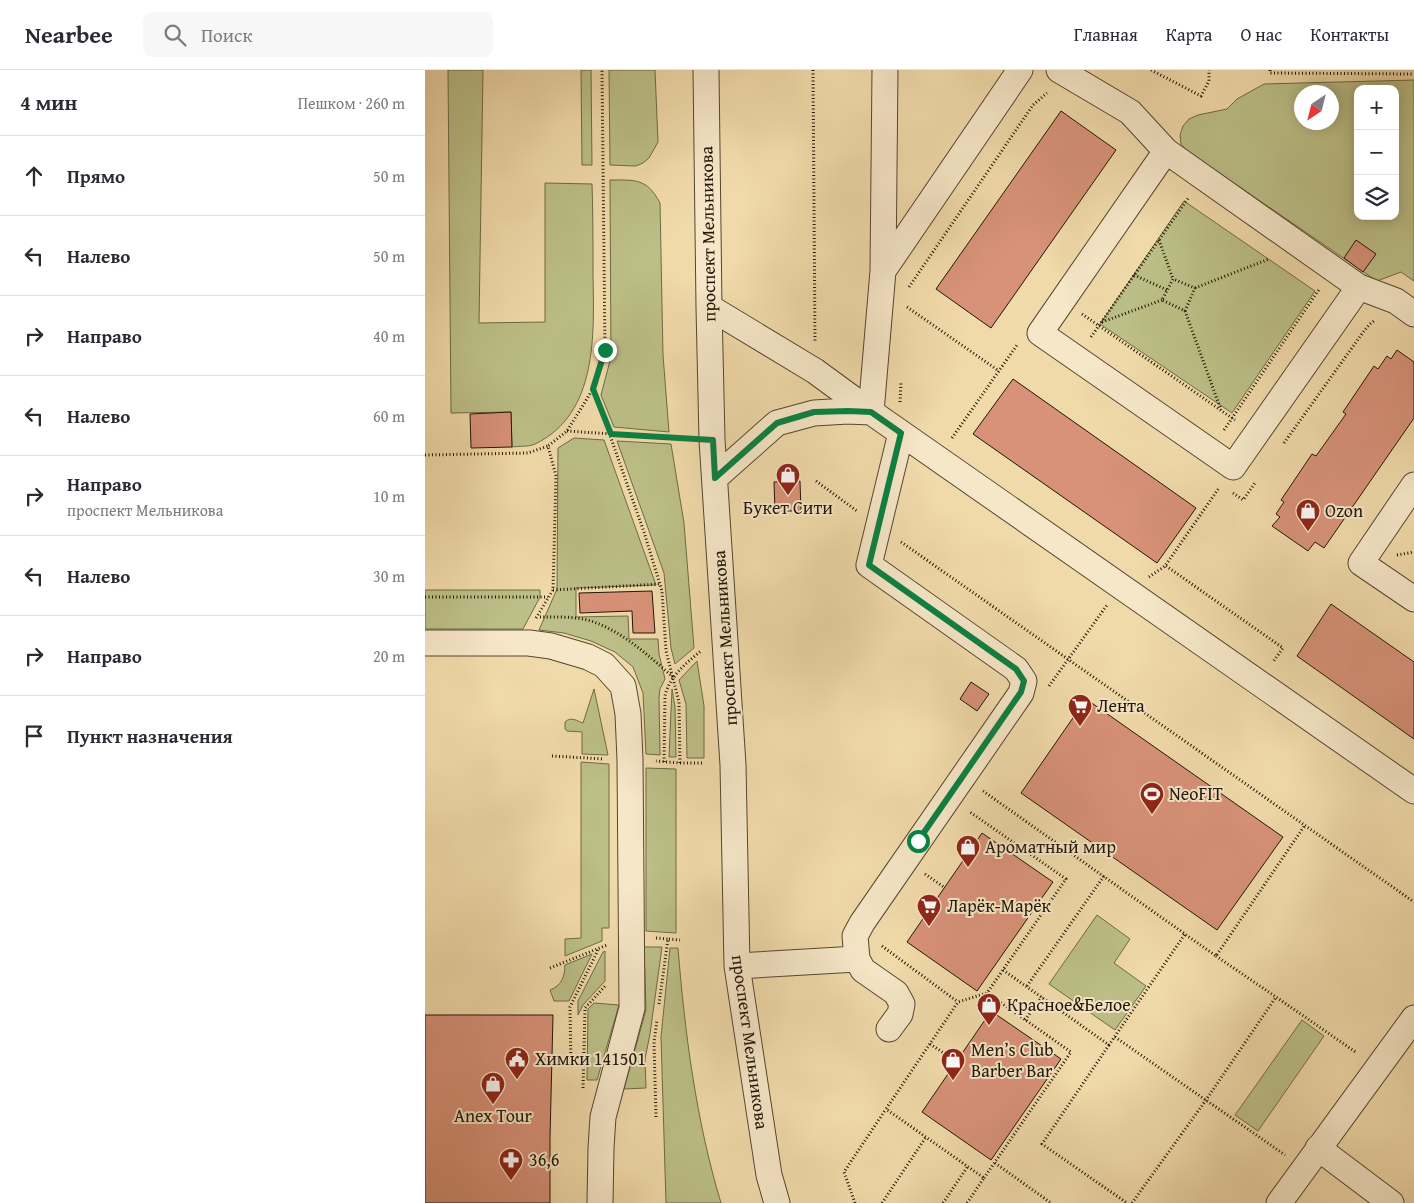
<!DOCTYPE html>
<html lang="ru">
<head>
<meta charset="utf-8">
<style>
	body { margin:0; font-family:"Gentium Book Plus",serif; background:#f7f7f7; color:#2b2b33 }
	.controls { position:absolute; right:15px; top:15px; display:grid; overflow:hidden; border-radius:10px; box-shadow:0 2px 12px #0003 }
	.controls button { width:45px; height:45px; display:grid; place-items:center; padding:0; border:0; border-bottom:1px solid #e1e1e2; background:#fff; color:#2b2b33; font:25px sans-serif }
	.compass { position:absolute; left:869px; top:15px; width:45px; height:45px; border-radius:50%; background:#fff; box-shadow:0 2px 12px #0003; rotate:215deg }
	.stop { position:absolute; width:15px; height:15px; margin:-11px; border:4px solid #0b8043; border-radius:50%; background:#fff }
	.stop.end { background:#0b8043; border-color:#fff; box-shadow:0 1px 5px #0008 }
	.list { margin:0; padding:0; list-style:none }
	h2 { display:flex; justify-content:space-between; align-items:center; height:65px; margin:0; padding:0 20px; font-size:21px }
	h2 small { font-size:16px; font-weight:400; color:#7c7c81 }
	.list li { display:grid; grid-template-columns:32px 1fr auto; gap:15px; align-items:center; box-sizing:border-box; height:80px; padding:0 20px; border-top:1px solid #e1e1e2 }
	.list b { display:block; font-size:19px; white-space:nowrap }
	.list p { margin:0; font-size:16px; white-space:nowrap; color:#7c7c81 }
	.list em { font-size:16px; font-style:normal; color:#7c7c81 }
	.icon { flex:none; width:28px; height:28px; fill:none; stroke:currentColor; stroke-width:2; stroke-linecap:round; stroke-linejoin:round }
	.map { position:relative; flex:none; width:989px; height:1133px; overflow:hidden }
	header { display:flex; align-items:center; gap:30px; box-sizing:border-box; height:70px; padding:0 25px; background:#fff; border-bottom:1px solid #e1e1e2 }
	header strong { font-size:24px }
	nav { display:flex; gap:28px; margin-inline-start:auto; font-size:18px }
	.search { width:350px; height:45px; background:#f7f7f7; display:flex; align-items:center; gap:12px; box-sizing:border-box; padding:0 18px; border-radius:10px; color:#7c7c81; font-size:19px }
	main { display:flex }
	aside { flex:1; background:#fff }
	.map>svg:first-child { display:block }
	.green { fill:#bcbf87; stroke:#6e6a46; fill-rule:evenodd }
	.building { fill:#d89279; stroke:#201506 }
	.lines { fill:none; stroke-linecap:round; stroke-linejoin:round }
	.minor-casing { stroke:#54462f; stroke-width:27 }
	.path { stroke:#201506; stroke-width:3; stroke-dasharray:1 2.5; stroke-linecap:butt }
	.minor { stroke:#f6e7c8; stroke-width:25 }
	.route { stroke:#0b8043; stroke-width:6 }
	.labels { text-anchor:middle; stroke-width:4; stroke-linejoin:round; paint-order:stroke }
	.street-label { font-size:18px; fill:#201506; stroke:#f6e7c8 }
	.poi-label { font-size:18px; fill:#201506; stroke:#f6e7c8; text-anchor:start }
</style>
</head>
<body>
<header>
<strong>Nearbee</strong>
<div class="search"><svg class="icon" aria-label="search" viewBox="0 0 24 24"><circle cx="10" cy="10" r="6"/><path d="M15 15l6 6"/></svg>Поиск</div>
<nav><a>Главная</a><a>Карта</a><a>О нас</a><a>Контакты</a></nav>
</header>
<main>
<aside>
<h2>4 мин<small>Пешком · 260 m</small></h2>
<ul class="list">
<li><svg class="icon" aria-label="ahead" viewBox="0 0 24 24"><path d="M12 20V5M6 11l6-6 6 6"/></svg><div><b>Прямо</b></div><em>50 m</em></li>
<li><svg class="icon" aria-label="left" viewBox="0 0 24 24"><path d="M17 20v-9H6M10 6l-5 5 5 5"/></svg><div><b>Налево</b></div><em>50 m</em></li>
<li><svg class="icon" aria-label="right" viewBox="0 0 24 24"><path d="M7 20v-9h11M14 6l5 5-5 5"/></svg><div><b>Направо</b></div><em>40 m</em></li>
<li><svg class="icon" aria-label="left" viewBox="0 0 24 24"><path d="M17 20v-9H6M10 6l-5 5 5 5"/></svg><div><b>Налево</b></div><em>60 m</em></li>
<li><svg class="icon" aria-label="right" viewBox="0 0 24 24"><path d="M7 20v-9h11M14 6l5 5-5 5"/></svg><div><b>Направо</b><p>проспект Мельникова</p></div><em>10 m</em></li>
<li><svg class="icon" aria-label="left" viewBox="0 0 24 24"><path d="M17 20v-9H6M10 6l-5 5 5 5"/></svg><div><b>Налево</b></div><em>30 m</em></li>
<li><svg class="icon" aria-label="right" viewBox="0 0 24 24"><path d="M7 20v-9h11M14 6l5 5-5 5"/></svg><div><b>Направо</b></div><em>20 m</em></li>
<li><svg class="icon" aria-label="arrive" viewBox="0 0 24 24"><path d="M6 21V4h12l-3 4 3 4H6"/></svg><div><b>Пункт назначения</b></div></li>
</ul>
</aside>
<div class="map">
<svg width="989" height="1133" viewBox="0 0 989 1133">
	<rect width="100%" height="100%" fill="#f1daaa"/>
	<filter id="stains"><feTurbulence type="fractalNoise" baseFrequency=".004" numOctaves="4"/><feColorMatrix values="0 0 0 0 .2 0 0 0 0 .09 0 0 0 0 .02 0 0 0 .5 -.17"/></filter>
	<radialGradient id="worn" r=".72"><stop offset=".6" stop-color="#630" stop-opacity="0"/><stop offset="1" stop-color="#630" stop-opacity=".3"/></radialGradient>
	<!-- green -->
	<path class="green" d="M23 0H58L54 253 120 252V113L167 114C168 144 168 175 168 205 169 264 173 344 110 374 104 377 94 376 87 377L86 342 26 343Z
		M156 0H166L167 95H157Z
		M184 0H230L233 72 224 88 218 93 211 96 185 95Z
		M989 10V211L976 202 952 211 762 81 756 74 755 65 758 56 764 49 773 45 802 39 812 29 839 14ZM933 19H970V146H933ZM876 22H906V52H876Z
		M185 110C210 110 222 108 235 133L238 285 244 362 189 357 176 325 186 287Z
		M759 131 890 221 807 343 675 254Z
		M149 368 179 370 231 515 151 518V547L203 546 204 569H233L234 584 240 609 235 619 234 627 235 685 221 684 218 623 208 597 190 582 166 571 139 563 114 560 132 519 133 378Z
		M192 371 246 374 259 453 269 578 250 594 246 578 239 503Z
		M0 520H115V527L98 559H0Z
		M272 591 279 636V688H262L261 634 254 610Z
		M169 619 183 685 157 684V662L142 661 140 659V652C146 646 152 651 158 653Z
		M247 619 250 637 251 687H244Z
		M156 692 184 694V858H177V871L140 886V869L156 868Z
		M221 698 251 699V863L221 861Z
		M672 845 705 869 689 893 721 916 690 960 624 914Z
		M219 877H237L225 964 220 989 221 1018 199 1019 221 940Z
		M245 878H253C260 964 271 1050 296 1133H241L236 967Z
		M180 881V911L158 935 153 945V931L178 882Z
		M167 884 144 931H129L125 920C136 916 140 907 140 895Z
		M169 933 194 935 172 1010H162L163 939Z
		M877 950 899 966 833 1061 810 1045Z"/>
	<!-- building -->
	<path class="building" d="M636 41 691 80 566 258 511 219Z
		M931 170 951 184 938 202 919 188Z
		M972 280 989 292V348L899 478 890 472 883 481 847 456 855 447 851 444 859 432 856 430 887 384 891 386 921 344 918 342 949 296 953 299 962 286 966 289Z
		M588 309 771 438 732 493 548 364Z
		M86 342 87 377 46 378 45 344Z
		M375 411 376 441H350L349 412Z
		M227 521 230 563H208L207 541 155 543 154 523Z
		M906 534 989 592V669L872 586Z
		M546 612 564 624 552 641 535 629Z
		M661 629 858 767 792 860 596 723Z
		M557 763 628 812 552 921 482 872Z
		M566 941 636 989 566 1090 497 1042Z
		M0 945H128L125 1068V1133H0Z"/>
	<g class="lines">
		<defs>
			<path id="minor" d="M281 0 284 237 287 370 308 695 312 896 344 1105 352 1133
				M634 0 705 42 741 81 934 217 971 231 989 244
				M741 81 615 263 808 397 934 217
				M458 201 460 0
				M284 237 390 301 446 342 989 721
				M290 408 352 353 389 343 423 341 446 342 458 201 595 0
				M989 415 936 493 989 529
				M0 573H104L126 576 163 587 179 595 198 616 203 644 205 690 207 938 178 1047 176 1078 175 1133
				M432 889 430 866 437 853 596 623 599 611 591 599 444 495 476 363
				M312 896 432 889 438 900 471 923 477 934 475 944 464 959
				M893 1078 966 1133
				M854 1133 989 948"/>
		</defs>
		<!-- minor casing -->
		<use href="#minor" class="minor-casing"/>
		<!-- path -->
		<path class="path" d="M388 0 390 272
			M726 0 776 26 784 11V0
			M845 0V3L989 4
			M734 170 748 209
			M709 205 742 220
			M484 217 608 35 622 23
			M770 218 844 189
			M482 237 574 301
			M760 241 770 218 748 209 737 230 760 241 796 340
			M657 244 810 350
			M677 252 737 230
			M666 267 764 127
			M169 320 219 462 237 521 241 581 254 632 255 693 231 691
			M475 332 476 313
			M799 360 895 218
			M142 361 263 369
			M527 368 592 275
			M859 373 939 261 945 254 950 250
			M0 385 103 383 123 376
			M391 411 432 441
			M808 423 818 430 830 413
			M476 472 989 832
			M972 485 989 482
			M741 496 858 578 848 592
			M724 507 740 496 794 418
			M128 520 235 514
			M0 527H123
			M115 547C132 547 152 546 169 552 199 563 224 586 248 607
			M111 548 128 520 131 406 123 376 142 361 168 319 180 280 177 0
			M624 616 682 535
			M127 686 179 689
			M239 692 240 626C244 607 261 593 276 581
			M255 693H279
			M558 721 791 886 880 755
			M500 804 520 818
			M231 868 243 869
			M457 876 533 932
			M791 886 851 927
			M125 898 182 875
			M578 900 684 975 760 864
			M602 916 679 806
			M234 934 243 869 255 870
			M600 950 617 927
			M690 967 860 1085
			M505 974 531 991
			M684 975 617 1074 702 1133
			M146 997 145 937 174 878
			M158 1018 160 938 181 915
			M231 1047 229 972 232 950
			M570 1093 626 1133
			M559 1108 646 982 562 923
			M430 1133 419 1102 461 1039
			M457 1133 501 1067
			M518 1133 543 1096
			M542 1133 559 1108 461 1039 533 932 562 923 641 809 545 742
			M707 1133 781 1030 851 927 932 983"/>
		<!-- minor -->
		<use href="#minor" class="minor"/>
	</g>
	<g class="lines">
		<!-- route -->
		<path class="route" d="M180 280 168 319 186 364 288 370 290 408 352 353 389 342 423 341 446 342 476 363 444 495 591 599 599 611 596 622 493 771"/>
	</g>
	<!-- icons -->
	<defs>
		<symbol id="shop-pin" viewBox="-11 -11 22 30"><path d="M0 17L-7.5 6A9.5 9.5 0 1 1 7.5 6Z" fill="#8f2418" stroke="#f6e7c8"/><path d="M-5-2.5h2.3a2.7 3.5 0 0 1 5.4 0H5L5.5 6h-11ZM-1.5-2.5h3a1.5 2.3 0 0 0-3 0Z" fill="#fff"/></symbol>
		<symbol id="supermarket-pin" viewBox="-11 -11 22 30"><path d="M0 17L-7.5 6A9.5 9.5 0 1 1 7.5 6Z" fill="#8f2418" stroke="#f6e7c8"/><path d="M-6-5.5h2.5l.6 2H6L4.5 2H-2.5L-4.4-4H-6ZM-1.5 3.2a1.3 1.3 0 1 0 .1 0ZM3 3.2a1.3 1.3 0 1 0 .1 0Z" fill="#fff"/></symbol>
		<symbol id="stadium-pin" viewBox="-11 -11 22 30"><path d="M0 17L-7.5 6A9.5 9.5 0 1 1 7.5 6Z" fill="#8f2418" stroke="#f6e7c8"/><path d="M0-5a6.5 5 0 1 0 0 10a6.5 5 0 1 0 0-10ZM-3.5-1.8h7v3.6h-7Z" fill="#fff"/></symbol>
		<symbol id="civic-pin" viewBox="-11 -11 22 30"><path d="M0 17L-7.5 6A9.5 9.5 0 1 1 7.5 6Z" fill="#8f2418" stroke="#f6e7c8"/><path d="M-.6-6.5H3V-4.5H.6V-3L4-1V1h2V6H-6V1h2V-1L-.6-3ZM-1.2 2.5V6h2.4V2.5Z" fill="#fff"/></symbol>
		<symbol id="pharmacy-pin" viewBox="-11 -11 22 30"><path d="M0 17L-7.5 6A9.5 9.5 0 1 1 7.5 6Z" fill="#8f2418" stroke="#f6e7c8"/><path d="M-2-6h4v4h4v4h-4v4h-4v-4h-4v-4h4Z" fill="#fff"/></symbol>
	</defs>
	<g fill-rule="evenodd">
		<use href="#shop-pin" x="349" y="391" width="28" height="38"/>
		<use href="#shop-pin" x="869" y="427" width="28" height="38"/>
		<use href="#supermarket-pin" x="641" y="622" width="28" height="38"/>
		<use href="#stadium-pin" x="713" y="710" width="28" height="38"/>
		<use href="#shop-pin" x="529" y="763" width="28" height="38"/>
		<use href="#supermarket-pin" x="490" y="822" width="28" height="38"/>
		<use href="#shop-pin" x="550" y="921" width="28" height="38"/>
		<use href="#civic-pin" x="78" y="975" width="28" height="38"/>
		<use href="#shop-pin" x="514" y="976" width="28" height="38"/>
		<use href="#shop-pin" x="54" y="1000" width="28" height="38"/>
		<use href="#pharmacy-pin" x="72" y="1076" width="28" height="38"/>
	</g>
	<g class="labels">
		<!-- street labels -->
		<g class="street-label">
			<text transform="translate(283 164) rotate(-91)" y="6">проспект Мельникова</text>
			<text transform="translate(300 568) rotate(-94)" y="6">проспект Мельникова</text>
			<text transform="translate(325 972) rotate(82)" y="6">проспект Мельникова</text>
		</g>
		<!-- poi labels -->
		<g class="poi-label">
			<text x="363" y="444" text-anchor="middle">Букет Сити</text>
			<text x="900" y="447">Ozon</text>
			<text x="672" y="642">Лента</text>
			<text x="744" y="730">NeoFIT</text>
			<text x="560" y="783">Ароматный мир</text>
			<text x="522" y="842">Ларёк-Марёк</text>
			<text x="582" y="941">Красное&amp;Белое</text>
			<text x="546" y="986">Men’s Club<tspan x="546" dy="21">Barber Bar</tspan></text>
			<text x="110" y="995">Химки 141501</text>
			<text x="68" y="1052" text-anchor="middle">Anex Tour</text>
			<text x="104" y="1096">36,6</text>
		</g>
	</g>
	<rect width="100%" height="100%" filter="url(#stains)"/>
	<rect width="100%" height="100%" fill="url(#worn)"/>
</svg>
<div class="controls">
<button>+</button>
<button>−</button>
<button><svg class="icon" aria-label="layers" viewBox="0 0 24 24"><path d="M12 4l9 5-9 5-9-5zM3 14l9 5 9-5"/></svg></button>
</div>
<svg class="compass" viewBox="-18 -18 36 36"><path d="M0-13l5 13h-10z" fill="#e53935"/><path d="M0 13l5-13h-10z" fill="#7c7c81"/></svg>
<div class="stop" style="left:493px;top:771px"></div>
<div class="stop end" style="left:180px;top:280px"></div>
</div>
</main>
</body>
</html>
